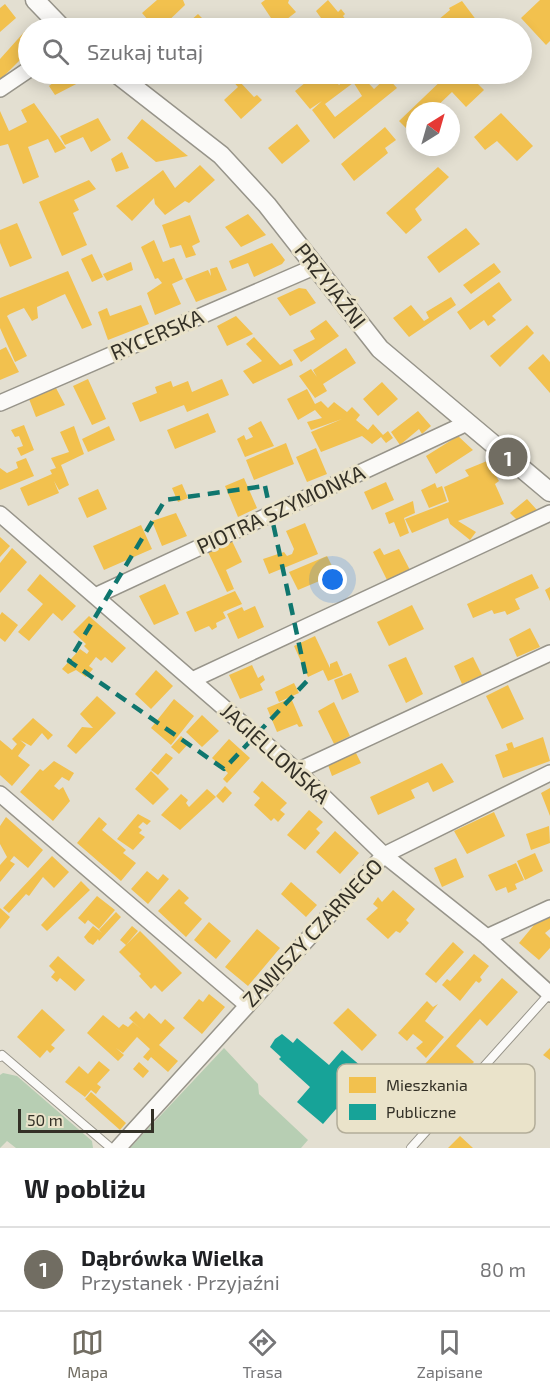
<!DOCTYPE html>
<html lang="pl">
<head>
<meta charset="utf-8">
<style>
	body { margin:0; font-family:"Exo 2",sans-serif; background:#f6f6f6; color:#202124 }
	.compass { position:absolute; left:406px; top:102px; width:54px; height:54px; border-radius:50%; background:#fff; box-shadow:0 3px 15px #0003; rotate:37deg }
	.scale { position:absolute; left:18px; bottom:15px; width:136px; box-sizing:border-box; padding-left:6px; border:3px solid #333026; border-top:0; font-size:16px; line-height:21px; white-space:nowrap; color:#333026; -webkit-text-stroke:4px #eae3ca; paint-order:stroke }
	.you { position:absolute; left:333px; top:580px; width:21px; height:21px; margin:-15px; border:4px solid #fff; border-radius:50%; background:#1a73e8; box-shadow:0 0 0 9px #1a73e833 }
	.badge { display:grid; place-items:center; width:39px; height:39px; border-radius:50%; background:#716d62; color:#fff; font-size:20px; font-weight:700 }
	.pin { position:absolute; translate:-50% -50%; border:3px solid #fff; box-shadow:0 2px 6px #0006 }
	.list { margin:0; padding:0; list-style:none }
	h2 { display:flex; justify-content:space-between; align-items:center; height:78px; margin:0; padding:0 24px; font-size:26px }
	h2 small { font-size:20px; font-weight:400; color:#757577 }
	.list li { display:grid; grid-template-columns:39px 1fr auto; gap:18px; align-items:center; box-sizing:border-box; height:84px; padding:0 24px; border-top:2px solid #e0e0e0 }
	.list b { display:block; font-size:22px; white-space:nowrap }
	.list p { margin:0; font-size:20px; white-space:nowrap; color:#757577 }
	.list em { font-size:20px; font-style:normal; color:#757577 }
	.icon { flex:none; width:33px; height:33px; fill:none; stroke:currentColor; stroke-width:2; stroke-linecap:round; stroke-linejoin:round }
	.map { position:relative; flex:none; width:550px; height:1148px; overflow:hidden }
	.search { position:absolute; background:#fff; box-shadow:0 3px 15px #0003; left:18px; right:18px; top:18px; height:66px; display:flex; align-items:center; gap:15px; box-sizing:border-box; padding:0 21px; border-radius:33px; color:#757577; font-size:22px }
	.sheet { height:162px; background:#fff }
	nav { display:flex; justify-content:space-around; align-items:center; box-sizing:border-box; height:84px; border-top:2px solid #e0e0e0; background:#fff; font-size:16px; color:#757577 }
	nav a { display:grid; justify-items:center; gap:3px }
	nav .on { color:#716d62 }
	.map>svg:first-child { display:block }
	.green { fill:#b7ceb3 }
	.homes { fill:#f2c14e }
	.public { fill:#17a398 }
	.lines { fill:none; stroke-linecap:round; stroke-linejoin:round }
	.service-casing { stroke:#97948a; stroke-width:10 }
	.minor-casing { stroke:#97948a; stroke-width:18 }
	.tertiary-casing { stroke:#97948a; stroke-width:21 }
	.service { stroke:#fbfaf8; stroke-width:8 }
	.minor { stroke:#fbfaf8; stroke-width:15 }
	.tertiary { stroke:#fbfaf8; stroke-width:18 }
	.marked { fill:none; stroke:#0f766e; stroke-width:4.5; stroke-dasharray:12 8; stroke-linejoin:round }
	.labels { text-anchor:middle; stroke-width:6; stroke-linejoin:round; paint-order:stroke }
	.street-label { font-size:21px; fill:#333026; stroke:#eae3ca }
	.key { fill:#eae3ca; stroke:#b3ad99; stroke-width:1.5 }
	.key-label { font-size:16px; fill:#333026 }
</style>
</head>
<body>
<div class="map">
<svg width="550" height="1148" viewBox="0 0 550 1148">
	<rect width="100%" height="100%" fill="#e3dfd1"/>
	<!-- green -->
	<path class="green" d="M224 1048 258 1084 259 1094 308 1140 301 1148H130Z
		M3 1073 17 1076 92 1141 93 1148H16L7 1141 0 1148V1075Z"/>
	<!-- homes -->
	<path class="homes" d="M157 0H183L185 5 161 28H155L142 13Z
		M265 0H289L288 3 296 12 277 27 261 3Z
		M328 0 338 12 341 9 345 14 343 16 349 24 344 28H319L314 23 321 18 316 11Z
		M540 0H550V41L546 45 521 18Z
		M462 1 477 21 467 28H444L438 20 450 10 449 8Z
		M5 4 16 18 0 32V8Z
		M198 14 208 24 203 28H182Z
		M25 31 28 34V52L0 80V59Z
		M58 74H78L82 81 55 95 49 86 54 82 52 77Z
		M202 74H221L211 83Z
		M237 74H250L240 82 254 97 257 95 262 100 241 119 224 100 238 87 231 79Z
		M316 74H329L339 85 348 77 353 83 325 104 335 117 362 96 350 77 355 74H360L374 89 387 77 397 88 334 139 312 110 322 101 310 109 295 91Z
		M448 74H468L484 90 466 107 452 92 432 111H415V127L410 132 399 121Z
		M34 103 66 148 55 153 48 139 28 147 39 177 23 184 8 144 0 146V111L9 131 27 122 21 110Z
		M501 113 533 146 517 161 497 141 485 150 474 137Z
		M98 118 111 140 91 152 83 137 65 145 60 136Z
		M142 119 188 156 156 162 127 138Z
		M297 124 310 141 282 164 268 148Z
		M385 127 396 140 385 148 388 153 354 181 341 164Z
		M122 152 129 168 116 172 111 159Z
		M200 165 215 180 189 203 185 201 165 215 155 204 154 198 132 221 116 206 163 170 175 188Z
		M438 167 449 177 415 209 422 220 406 234 386 213Z
		M89 180 96 189 74 200 79 210 73 213 87 245 62 256 39 202Z
		M248 214 266 235 241 247 225 227Z
		M190 215 200 242 192 246 196 255 186 258 181 245 170 248 162 225Z
		M17 223 32 258 10 267 0 243V230Z
		M466 228 480 244 439 273 427 257Z
		M154 240 163 262 174 258 183 279 172 284 181 304 155 315 147 293 162 283 158 278 155 279 141 247Z
		M272 243 285 260 282 264 254 277 248 263 232 269 229 261Z
		M92 254 103 277 92 282 81 259Z
		M131 262 133 270 107 281 103 274Z
		M494 263 501 272 471 294 463 285Z
		M217 267 227 290 196 302 185 279 208 270 211 276 210 269Z
		M68 271 92 325 82 329 65 294 37 307 38 318 32 321 24 308 10 314 7 316 27 356 15 362 0 328V298Z
		M499 282 512 300 492 316 496 320 488 326 484 320 470 330 457 312Z
		M299 288 306 289 316 303 290 316 277 298Z
		M451 297 456 305 409 337 393 318 411 305 424 321 429 318 426 312Z
		M141 305 149 324 108 340 98 312 107 308 110 316Z
		M236 316 253 334 227 346 217 326Z
		M326 320 339 336 301 362 293 350 315 339 310 331Z
		M527 325 534 333 500 367 490 356Z
		M254 337 280 365 291 359 293 365 253 384 243 371 262 361 246 344Z
		M6 347 19 372 0 380V350Z
		M346 348 356 363 323 384 327 391 315 398 299 376 311 369 317 377 313 370Z
		M543 354 550 362V393L528 368Z
		M88 379 106 419 92 425 73 386Z
		M222 379 229 395 187 412 184 405 140 422 132 403 157 393 155 387 171 381 173 387 188 381 192 392Z
		M382 382 398 399 378 416 363 399Z
		M56 388 65 405 36 417 29 399Z
		M307 389 315 404 321 401 328 408 334 402 347 412 352 407 360 415 356 420 368 430 373 424 383 435 388 431 393 438 386 443 381 437 372 444 362 436 321 452 311 432 342 419 311 430 307 422 322 418 315 410 298 420 287 399Z
		M418 411 431 426 422 434 419 429 400 445 391 432Z
		M208 413 216 432 175 449 167 430Z
		M261 421 274 446 245 457 237 439 244 435 246 440 253 437 248 428Z
		M24 425 34 450 21 456 17 448 23 446 19 436 15 437 11 430Z
		M74 426 84 454 61 465 69 485 59 490 54 481 59 493 28 506 20 488 52 474 50 470 56 468 51 458 69 452 60 432Z
		M109 426 115 440 88 452 82 439Z
		M458 436 473 450 436 474 426 456Z
		M286 443 294 464 254 480 246 460Z
		M316 448 327 474 307 482 296 457Z
		M26 458 34 476 0 490V468L7 473 18 468 16 462Z
		M487 461 499 481 495 484 504 504 458 521 476 532 470 540 450 524 448 518 412 533 405 519 449 502 444 487 469 476 465 470Z
		M244 478 257 508 238 517 225 486Z
		M386 482 394 500 372 510 364 492Z
		M435 483 437 488 442 486 447 501 429 508 421 490Z
		M182 484 188 498 178 502 172 488Z
		M98 489 107 509 87 518 78 498Z
		M527 499 537 510 518 521 510 513Z
		M413 501 415 513 404 518 409 533 400 537 394 522 389 524 385 513Z
		M176 513 187 536 162 546 152 521Z
		M305 523 318 554 269 574 263 559 284 552 287 556 292 554 294 549 286 531Z
		M141 525 152 549 104 570 93 546Z
		M0 537 10 546 0 557Z
		M232 541 242 562 226 570 234 589 227 592 208 552Z
		M12 548 27 562 0 593V563Z
		M380 548 384 555 399 549 410 570 387 580 373 552Z
		M327 556 336 574 298 590 289 572Z
		M40 574 76 606 62 621 53 613 29 641 18 632 43 604 27 590Z
		M532 574 539 588 515 599 520 609 507 615 505 611 494 614 492 610 473 618 467 604Z
		M165 584 179 614 154 625 139 596Z
		M550 587V601L545 590Z
		M235 591 242 604 223 612 226 618 216 623 217 627 212 630 209 626 195 632 186 612Z
		M412 605 424 629 389 646 377 622Z
		M255 606 264 627 238 639 227 614 242 607 244 611Z
		M2 612 18 625 5 642 0 638V615Z
		M89 616 126 648 112 663 105 657 101 661 96 657 89 666 93 669 86 677 76 670 68 674 62 669 80 649 87 654 89 651 84 646 86 644 73 632Z
		M530 628 540 647 517 657 509 639Z
		M315 636 330 668V664L337 661 343 675 328 681 323 670 308 677 294 646Z
		M406 657 423 694 406 703 388 665Z
		M473 657 482 675 462 684 454 666Z
		M252 665 258 678 263 675 265 680 260 684 263 690 240 699 229 675Z
		M156 670 173 686 151 709 135 694Z
		M351 673 359 692 342 700 334 680Z
		M294 683 299 693 279 702 275 692Z
		M508 685 524 719 502 729 486 696Z
		M97 696 116 713 76 754 67 746 82 727 93 728 80 714Z
		M291 698 303 726 299 727 297 724 277 732 267 708Z
		M174 699 194 716 171 745 151 728Z
		M334 702 350 736 334 744 318 711Z
		M202 715 219 731 202 747 186 732Z
		M33 718 53 735 48 740 42 733 31 746 20 740 26 745 18 756 30 765 12 786 0 775V740L12 750 17 744 12 739Z
		M181 736 189 743 179 754 171 747Z
		M543 737 550 761 503 778 495 755 508 750 506 744 512 742 514 748Z
		M229 739 250 758 227 783 223 779 228 773 212 758Z
		M166 753 173 758 158 775 151 770Z
		M356 753 361 763 332 776 328 765Z
		M54 761 74 773 69 781 62 777 54 786 59 790 63 787 70 801 53 821 20 792 40 769 43 771Z
		M442 763 454 782 433 792 428 782 411 790 415 798 378 815 370 797Z
		M151 771 169 789 153 805 135 789Z
		M262 781 287 803 280 810 285 814 278 822 274 818 271 821 254 805 260 798 253 792Z
		M225 786 232 793 223 803 216 796Z
		M550 788V816L541 793Z
		M207 789 216 797 180 830 161 815 181 794 188 800 186 803 189 807Z
		M309 810 323 822 316 829 320 833 305 850 287 835Z
		M494 812 505 836 467 854 454 831Z
		M138 814 151 821 147 825 143 822 138 827 142 830 139 833 145 837 133 850 117 839Z
		M6 817 43 850 28 868 14 856 10 861 15 864 0 882V865L7 857 0 844V826Z
		M99 817 107 824 102 830 126 850 123 853 136 863 121 881 77 843Z
		M549 826 550 843 531 850 526 834Z
		M335 831 359 853 340 874 316 852Z
		M535 853 543 871 525 880 517 861Z
		M52 856 69 872 54 888 43 877 29 896 26 894 9 913 3 908Z
		M456 858 464 877 442 887 434 868Z
		M516 863 524 880 515 884 517 889 508 893 506 887 496 891 488 875Z
		M147 871 158 880 163 874 169 879 148 904 131 889Z
		M81 881 90 890 47 931 41 925Z
		M291 882 317 905 306 917 281 894Z
		M179 889 189 898 184 903 202 919 186 937 158 911Z
		M393 890 415 909 406 920 409 923 400 933 396 931 388 939 366 919 378 908 373 904 378 897 382 902Z
		M97 896 115 910 99 929 88 920 85 924 78 918Z
		M0 908 10 917 0 929Z
		M116 912 121 917 99 941 98 939 93 945 88 942 84 937 93 926 102 933 99 930Z
		M550 917V929L545 933 550 938V948L539 960 519 943 534 925Z
		M209 922 231 941 216 959 194 940Z
		M132 926 138 931 126 945 120 940Z
		M257 929 280 948 248 986 225 967Z
		M140 931 182 973 162 992 155 985 151 989 139 976 141 974 119 952Z
		M453 942 464 952 436 983 425 974Z
		M474 954 489 966 480 977 482 980 479 983 476 981 460 1001 442 985 447 979 450 981Z
		M58 956 85 980 75 991 60 978 57 982 51 977 55 972 49 966Z
		M502 978 518 992 487 1026 480 1019 456 1046 474 1062 451 1086 425 1064Z
		M209 994 225 1007 202 1034 183 1018 199 999 203 1002Z
		M427 1001 433 1007 438 1004 425 1021 444 1037 426 1058 416 1048 423 1042 413 1034 407 1041 398 1033Z
		M348 1008 377 1035 362 1051 333 1023Z
		M42 1009 65 1030 51 1045 55 1048 50 1053 47 1050 40 1058 17 1037Z
		M136 1011 144 1019 149 1013 161 1024 165 1019 175 1028 159 1045 178 1061 168 1072 151 1057 148 1061 143 1057 150 1049 137 1037 123 1053 116 1048 124 1055 118 1061 87 1033 103 1015 119 1028 123 1024 128 1027 133 1022 142 1030 129 1018Z
		M550 1048V1060L543 1055Z
		M99 1061 110 1070 97 1084 101 1087 96 1094 91 1090 85 1097 65 1082 79 1066 88 1074Z
		M139 1062 149 1071 143 1078 133 1069Z
		M91 1092 126 1123 120 1130 85 1099Z
		M460 1136 473 1148H448Z"/>
	<!-- public -->
	<path class="public" d="M282 1034 293 1043 297 1038 329 1065 342 1050 368 1072 354 1088 375 1106 373 1116 365 1125 356 1128 336 1109 323 1124 297 1102 310 1087 279 1059 281 1057 270 1047 275 1039Z"/>
	<g class="lines">
		<defs>
			<path id="service" d="M0 1057 2 1055 111 1148
				M411 1148 550 993"/>
			<path id="minor" d="M0 89 28 70
				M0 403 314 267
				M0 514 297 771 384 855 487 937 550 994
				M95 596 467 423
				M192 680 550 513
				M297 771 550 653
				M0 794 247 1005
				M487 937 550 908
				M118 1148 384 855 550 773"/>
			<path id="tertiary" d="M35 0 62 28
				M117 74 221 155 267 205 380 349 550 492"/>
		</defs>
		<!-- service casing -->
		<use href="#service" class="service-casing"/>
		<!-- minor casing -->
		<use href="#minor" class="minor-casing"/>
		<!-- tertiary casing -->
		<use href="#tertiary" class="tertiary-casing"/>
		<!-- service -->
		<use href="#service" class="service"/>
		<!-- minor -->
		<use href="#minor" class="minor"/>
		<!-- tertiary -->
		<use href="#tertiary" class="tertiary"/>
	</g>
	<!-- marked area -->
	<path class="marked" d="M265 486 307 681 224 769 69 661 165 500Z"/>
	<g class="labels">
		<!-- street labels -->
		<g class="street-label">
			<text transform="translate(330 286) rotate(52)" y="7">PRZYJAŹNI</text>
			<text transform="translate(157 335) rotate(-23)" y="7">RYCERSKA</text>
			<text transform="translate(281 510) rotate(-25)" y="7">PIOTRA SZYMONKA</text>
			<text transform="translate(275 754) rotate(42)" y="7">JAGIELLOŃSKA</text>
			<text transform="translate(313 933) rotate(-47)" y="7">ZAWISZY CZARNEGO</text>
		</g>
	</g>
	<!-- legend -->
	<rect x="337" y="1064" width="198" height="69" rx="9" class="key"/>
	<rect x="349" y="1077" width="27" height="16" fill="#f2c14e"/>
	<rect x="349" y="1104" width="27" height="16" fill="#17a398"/>
	<g class="key-label">
		<text x="386" y="1091">Mieszkania</text>
		<text x="386" y="1118">Publiczne</text>
	</g>
</svg>
<svg class="compass" viewBox="-18 -18 36 36"><path d="M0-13l5 13h-10z" fill="#e53935"/><path d="M0 13l5-13h-10z" fill="#757577"/></svg>
<div class="scale">50 m</div>
<div class="you"></div>
<div class="pin badge" style="left:508px;top:457px">1</div>
<div class="search"><svg class="icon" aria-label="search" viewBox="0 0 24 24"><circle cx="10" cy="10" r="6"/><path d="M15 15l6 6"/></svg>Szukaj tutaj</div>
</div>
<section class="sheet">
<h2>W pobliżu<small></small></h2>
<ul class="list">
<li><span class="badge">1</span><div><b>Dąbrówka Wielka</b><p>Przystanek · Przyjaźni</p></div><em>80 m</em></li>
</ul>
</section>
<nav>
<a class="on"><svg class="icon" aria-label="map" viewBox="0 0 24 24"><path d="M3 6l6-2 6 2 6-2v14l-6 2-6-2-6 2zM9 4v14M15 6v14"/></svg>Mapa</a>
<a><svg class="icon" aria-label="directions" viewBox="0 0 24 24"><path d="M12 3l9 9-9 9-9-9zM9 14v-3h6M13 9l2 2-2 2"/></svg>Trasa</a>
<a><svg class="icon" aria-label="saved" viewBox="0 0 24 24"><path d="M7 4h10v16l-5-4-5 4z"/></svg>Zapisane</a>
</nav>
</body>
</html>
